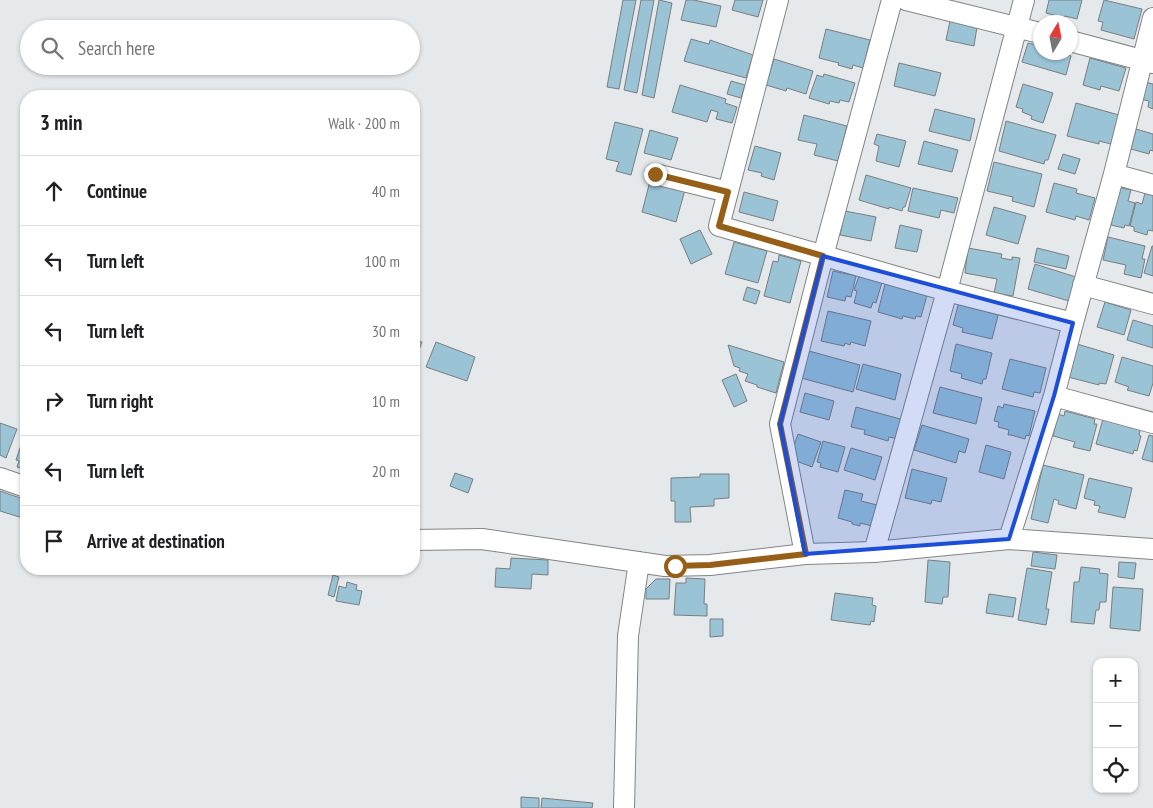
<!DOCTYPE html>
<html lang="en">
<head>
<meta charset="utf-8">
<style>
	body { margin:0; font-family:"PT Sans Narrow",sans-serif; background:#f6f6f6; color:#202124 }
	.controls { position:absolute; right:15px; bottom:15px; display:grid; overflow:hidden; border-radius:10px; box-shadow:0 1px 4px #0004 }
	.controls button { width:45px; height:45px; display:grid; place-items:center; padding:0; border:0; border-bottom:1px solid #e0e0e0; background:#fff; color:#202124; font:25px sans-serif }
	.compass { position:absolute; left:1033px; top:15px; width:45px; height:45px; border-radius:50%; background:#fff; box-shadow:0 1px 4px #0004; rotate:10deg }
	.stop { position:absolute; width:15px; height:15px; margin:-11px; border:4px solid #965f18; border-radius:50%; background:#fff }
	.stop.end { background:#965f18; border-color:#fff; box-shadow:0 1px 5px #0008 }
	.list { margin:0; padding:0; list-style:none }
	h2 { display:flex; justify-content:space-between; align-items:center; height:65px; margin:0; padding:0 20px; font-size:21px }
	h2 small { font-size:16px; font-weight:400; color:#757577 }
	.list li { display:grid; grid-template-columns:32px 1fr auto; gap:15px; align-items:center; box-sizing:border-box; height:70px; padding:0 20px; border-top:1px solid #e0e0e0 }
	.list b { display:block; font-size:19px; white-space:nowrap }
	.list em { font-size:16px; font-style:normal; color:#757577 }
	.icon { flex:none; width:28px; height:28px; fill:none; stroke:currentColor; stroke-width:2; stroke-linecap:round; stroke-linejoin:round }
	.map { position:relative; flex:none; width:1153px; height:808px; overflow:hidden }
	.search { position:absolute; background:#fff; box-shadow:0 1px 4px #0004; left:20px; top:20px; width:400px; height:55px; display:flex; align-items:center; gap:12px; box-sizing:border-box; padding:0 18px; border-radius:28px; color:#757577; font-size:19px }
	.panel { position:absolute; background:#fff; box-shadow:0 1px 4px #0004; left:20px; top:90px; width:400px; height:485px; border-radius:20px }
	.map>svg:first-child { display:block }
	.building { fill:#9ac3d5; stroke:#7a7e80 }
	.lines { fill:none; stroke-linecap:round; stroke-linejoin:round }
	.minor-casing { stroke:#818586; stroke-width:22 }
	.minor { stroke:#fff; stroke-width:20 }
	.route { stroke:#965f18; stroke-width:6 }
	.marked { fill:#1d4ed8; fill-opacity:0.2; stroke:#1d4ed8; stroke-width:4; stroke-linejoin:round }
</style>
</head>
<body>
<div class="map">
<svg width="1153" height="808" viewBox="0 0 1153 808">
	<rect width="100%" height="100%" fill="#e5e9eb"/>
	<!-- building -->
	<path class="building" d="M623 0H636L619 89 607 87Z
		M641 0H654L637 93 624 90Z
		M659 0 672 3 654 98 642 95Z
		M686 0H694L721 6 716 27 681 20Z
		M735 0H763L758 17 732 10Z
		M1049 0H1082L1077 19 1065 16V18L1046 13Z
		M1104 0 1142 9 1134 39 1101 30 1103 22 1098 21Z
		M950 21 977 27 974 46 946 40Z
		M826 29 870 40 863 68 853 65 852 69 838 65 839 63 819 58Z
		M691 39 709 44 710 40 753 55 746 78 684 61Z
		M1028 43 1040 46V52H1060L1071 56 1066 75 1022 62Z
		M1090 58 1126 68 1119 91 1101 86 1100 90 1083 85Z
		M774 59 813 71 806 94 787 88 786 91 766 85Z
		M899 63 941 73 935 96 894 86Z
		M824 74 855 83 849 102 840 100 839 103 830 101 829 104 809 98 817 75 823 77Z
		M731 81 745 85 741 98 727 94Z
		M1145 82 1153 84V109L1148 107 1149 101 1140 99Z
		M1023 84 1053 93 1043 123 1031 119 1032 116 1022 112 1023 109 1016 107Z
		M680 85 726 99 725 103 737 107 732 123 716 119 718 112 711 110 707 122 672 112Z
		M1076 103 1119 115 1111 144 1099 141V144L1067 136Z
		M935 109 975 119 970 141 929 131Z
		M804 115 847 126 838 161 814 155 817 144 798 140Z
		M1006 121 1056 135 1048 160H1045L1044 164 999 151Z
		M615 122 643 129 631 175 616 171 619 162 606 159Z
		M1136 129 1153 134V151L1150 150 1149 154 1131 149Z
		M650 130 678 138 671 160 644 153Z
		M877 134 906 141 899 167 876 161 879 146 874 144Z
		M924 141 958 150 952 172 918 164Z
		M755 146 781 153 774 180 761 176 762 173 748 170Z
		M1063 154 1080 159 1075 174 1058 169Z
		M994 162 1042 174 1034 207 1012 201 1013 197 987 191Z
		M866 175 911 188 905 207H903L902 211 889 207V209L859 200Z
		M650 181 685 190 676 222 642 212Z
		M1054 183 1077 189 1076 193 1095 198 1089 220 1076 216 1075 220 1046 212Z
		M1117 187 1131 190 1128 201 1135 203 1129 226 1125 225 1124 228 1111 225 1112 221 1108 220Z
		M913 188 958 198 954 213 941 210 939 218 908 211Z
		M744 192 778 201 773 221 739 212Z
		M1145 193 1153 195V231L1148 230 1147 235 1134 231V227L1130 226 1136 202 1142 204Z
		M994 207 1026 216 1018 244 986 235Z
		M845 211 876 217 871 241 840 235Z
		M900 225 922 230 917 252 895 248Z
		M700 230 712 254 691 264 680 239Z
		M1108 237 1145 246 1142 259H1145L1141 278 1124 274 1126 265 1103 260Z
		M734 242 767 251 758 283 725 274Z
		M1152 246H1153V276L1144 273Z
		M968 248 1002 254 1001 258 1012 260V257L1020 258 1013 296 994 293 997 279 965 273Z
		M1037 248 1069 256 1066 269 1034 262Z
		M779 255 801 261 790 303 764 296 773 261 778 262Z
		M1035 264 1076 277 1069 301 1028 289Z
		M833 271 856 276 851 297 846 296 845 301 827 297Z
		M859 276 882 282 876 303 873 302 871 308 854 303 857 291 854 290Z
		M885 284 927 295 921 317 916 316 915 319 903 316 902 319 878 312Z
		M747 287 760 291 756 304 743 300Z
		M959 301 999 312 992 339 962 332 963 328 953 325Z
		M1105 302 1131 310 1124 335 1097 327Z
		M828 311 871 321 865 346 851 342 850 345 845 343 844 346 821 341Z
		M1133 320 1153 326V348L1127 340Z
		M414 339 422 342 414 363Z
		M436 342 475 357 467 381 426 367Z
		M956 344 992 353 986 379H983L982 384 961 378 962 374 950 371Z
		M1077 344 1114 355 1106 384 1099 383V385L1068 377Z
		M728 345 784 362 776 393 757 387V385L745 381 748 374 739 371 740 368 734 366Z
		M809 351 860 365 853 392 801 378Z
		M1122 357 1153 366V383L1149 396 1127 390 1129 387 1115 382Z
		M1010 359 1046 368 1040 393 1034 392 1033 397 1002 389Z
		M863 364 901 374 895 400 856 389Z
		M736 374 747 401 734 407 722 380Z
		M940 387 982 398 976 424 933 413Z
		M805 393 834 401 829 420 800 412Z
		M1004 404 1035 411 1029 436 1026 435 1025 439 1011 435H1008L1009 430 998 427 999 422 994 421 998 406 1003 408Z
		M856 407 904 420 898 439 889 437 888 441 864 434 865 430 851 427Z
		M1065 411 1095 419 1094 424H1097L1090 451 1073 447 1075 442 1053 436 1058 414 1064 416Z
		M1103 419 1140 430 1139 435 1141 436 1137 451 1134 450 1133 454 1096 444Z
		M0 423 17 429 6 458 0 455Z
		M922 425 969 439 965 453 959 451 956 463 914 450Z
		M798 434 821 442 812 467 796 461 797 458 794 457 792 451Z
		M1149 435 1153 436V462L1142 459Z
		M823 441 845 447 838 472 820 467 821 463 817 462Z
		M22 442 26 444V470L17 467 19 461 16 460Z
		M986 445 1011 452 1004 479 979 472Z
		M851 448 882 457 875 480 844 470Z
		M1043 465 1084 475 1076 509 1058 504 1059 501 1054 499 1048 523 1031 519Z
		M912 469 947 478 941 502 932 500 931 504 905 498Z
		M455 473 473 479 468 493 450 486Z
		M700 474H729V498L714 499V506L690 507 691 522H675V501H671V478L700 477Z
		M1089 478 1132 488 1125 518 1098 512 1100 506 1094 505 1095 501 1084 498Z
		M845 490 863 494 861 501 877 505 872 526 860 523V526L852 524V522L838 518Z
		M0 491 26 500V519L0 511Z
		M1033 552 1057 555 1055 569 1031 566Z
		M511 558 548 560V575L532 574 531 589 495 587 496 568 510 569Z
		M928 560 950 562 948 597H943L942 604 925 602Z
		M1119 562 1136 563 1134 579 1118 577Z
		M1081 567 1100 569 1099 573 1108 574 1106 602H1100L1099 610H1096L1094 624 1071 622 1074 582H1079Z
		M1027 568 1052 572 1046 609H1049L1046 625 1018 620Z
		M333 575 339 577 334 597 328 595Z
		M686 578 705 579 704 604H707V616L674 615 676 583H686Z
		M656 579H670L669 599H646V589Z
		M347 582 357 585 356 590 362 591 359 605 336 601 339 586 346 588Z
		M1113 587 1143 589 1140 631 1110 628Z
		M835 593 873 598 872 605 876 606 874 622 871 621 870 625 831 620Z
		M989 594 1016 598 1013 617 986 613Z
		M710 619H723V636L710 637Z
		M521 797 539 798V808H521Z
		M542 798 593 803 592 808H541Z"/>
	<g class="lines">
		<defs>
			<path id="minor" d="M778 0 719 226 947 291 1073 323
				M906 0 1040 33
				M1070 41 1153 63
				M655 174 728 192
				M1114 174 1153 185
				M1083 285 1153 304
				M1054 396 1153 423
				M0 478 26 487
				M1009 539 1054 396 1073 323 1114 174 1153 18
				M414 540 482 539 665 566 710 565 805 554 874 552 1009 539 1153 549
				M874 552 947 291 1024 0
				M805 554 780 424 823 256 892 0
				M624 808 628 636 639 562"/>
		</defs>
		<!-- minor casing -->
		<use href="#minor" class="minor-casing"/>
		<!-- minor -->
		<use href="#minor" class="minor"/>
	</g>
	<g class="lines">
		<!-- route -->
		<path class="route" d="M655 174 728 192 719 226 823 256 780 424 806 554 710 565 675 566"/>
	</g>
	<!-- marked area -->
	<path class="marked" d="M823 256 1073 323 1054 396 1009 539 805 554 780 424Z"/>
</svg>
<div class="controls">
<button>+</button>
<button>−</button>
<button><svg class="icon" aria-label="locate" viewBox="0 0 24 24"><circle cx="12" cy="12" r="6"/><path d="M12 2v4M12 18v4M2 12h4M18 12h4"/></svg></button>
</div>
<svg class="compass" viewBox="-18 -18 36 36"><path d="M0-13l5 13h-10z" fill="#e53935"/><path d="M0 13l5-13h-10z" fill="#757577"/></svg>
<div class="stop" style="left:675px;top:566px"></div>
<div class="stop end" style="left:655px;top:174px"></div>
<div class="search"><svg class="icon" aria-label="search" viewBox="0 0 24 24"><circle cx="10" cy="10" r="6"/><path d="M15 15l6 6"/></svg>Search here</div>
<section class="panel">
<h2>3 min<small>Walk · 200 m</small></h2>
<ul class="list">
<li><svg class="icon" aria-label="ahead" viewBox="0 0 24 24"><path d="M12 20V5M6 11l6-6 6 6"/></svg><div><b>Continue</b></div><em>40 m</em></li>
<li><svg class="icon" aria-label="left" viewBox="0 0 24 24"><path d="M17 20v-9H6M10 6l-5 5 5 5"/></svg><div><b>Turn left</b></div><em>100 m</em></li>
<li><svg class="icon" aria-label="left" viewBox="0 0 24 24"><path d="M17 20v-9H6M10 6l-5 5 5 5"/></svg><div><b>Turn left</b></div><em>30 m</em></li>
<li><svg class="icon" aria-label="right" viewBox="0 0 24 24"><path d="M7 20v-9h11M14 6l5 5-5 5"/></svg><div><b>Turn right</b></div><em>10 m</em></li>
<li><svg class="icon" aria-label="left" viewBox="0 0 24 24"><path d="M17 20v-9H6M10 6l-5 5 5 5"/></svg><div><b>Turn left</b></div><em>20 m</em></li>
<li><svg class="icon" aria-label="arrive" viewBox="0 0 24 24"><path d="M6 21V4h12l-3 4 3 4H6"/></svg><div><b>Arrive at destination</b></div></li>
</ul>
</section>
</div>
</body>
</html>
